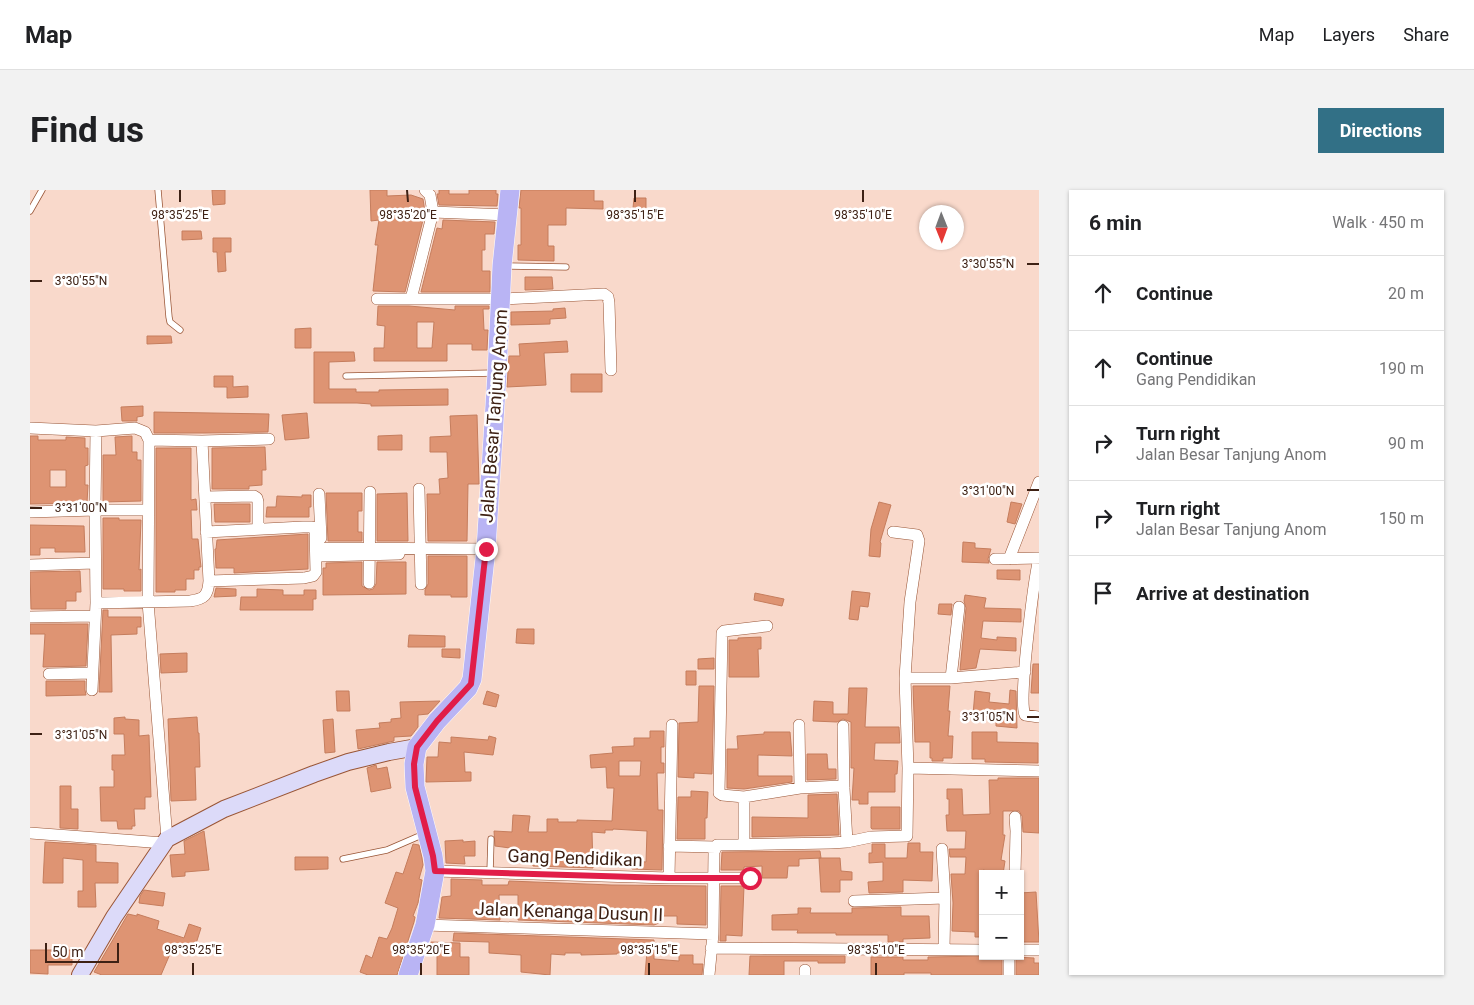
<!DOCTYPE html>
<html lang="en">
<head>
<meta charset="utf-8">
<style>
	body { margin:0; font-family:Roboto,sans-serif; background:#f2f2f2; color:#202124 }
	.controls { position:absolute; right:15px; bottom:15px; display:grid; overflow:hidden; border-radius:0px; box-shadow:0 1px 4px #0004 }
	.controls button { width:45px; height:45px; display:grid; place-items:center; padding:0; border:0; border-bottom:1px solid #e0e0e0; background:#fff; color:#202124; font:25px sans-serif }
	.compass { position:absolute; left:889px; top:15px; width:45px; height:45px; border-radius:50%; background:#fff; box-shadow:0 1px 4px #0004; rotate:179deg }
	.scale { position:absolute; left:15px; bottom:12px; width:74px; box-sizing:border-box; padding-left:5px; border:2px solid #3e2114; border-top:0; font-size:14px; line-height:18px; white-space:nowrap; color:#3e2114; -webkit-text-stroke:4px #fff; paint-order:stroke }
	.stop { position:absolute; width:15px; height:15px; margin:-11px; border:4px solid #e11d48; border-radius:50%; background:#fff }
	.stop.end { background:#e11d48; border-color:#fff; box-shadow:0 1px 5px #0008 }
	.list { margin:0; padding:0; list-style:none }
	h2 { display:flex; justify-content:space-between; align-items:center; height:65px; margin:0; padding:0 20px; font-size:21px }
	h2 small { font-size:16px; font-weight:400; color:#757577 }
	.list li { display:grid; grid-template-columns:32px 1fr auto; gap:15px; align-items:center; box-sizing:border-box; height:75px; padding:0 20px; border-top:1px solid #e0e0e0 }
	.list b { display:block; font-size:19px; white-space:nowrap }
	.list p { margin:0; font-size:16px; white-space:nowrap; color:#757577 }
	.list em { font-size:16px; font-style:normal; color:#757577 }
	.icon { flex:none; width:28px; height:28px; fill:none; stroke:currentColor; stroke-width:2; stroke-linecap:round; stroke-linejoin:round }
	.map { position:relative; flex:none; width:1009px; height:785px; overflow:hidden; border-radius:0px }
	header { display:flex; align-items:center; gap:30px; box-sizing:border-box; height:70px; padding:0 25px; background:#fff; border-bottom:1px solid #e0e0e0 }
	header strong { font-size:24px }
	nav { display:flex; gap:28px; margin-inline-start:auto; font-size:18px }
	.intro { display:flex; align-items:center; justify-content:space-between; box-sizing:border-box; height:120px; padding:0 30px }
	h1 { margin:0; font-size:35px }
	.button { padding:12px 22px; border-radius:0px; background:#327086; color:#fff; font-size:18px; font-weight:700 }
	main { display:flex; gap:30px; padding:0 30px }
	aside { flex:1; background:#fff; border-radius:0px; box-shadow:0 1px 4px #0004 }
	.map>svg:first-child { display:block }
	.building { fill:#de9473; stroke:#c57d5d; fill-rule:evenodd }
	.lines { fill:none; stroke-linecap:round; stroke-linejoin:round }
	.lane-casing { stroke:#995536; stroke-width:7 }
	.street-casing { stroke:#995536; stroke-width:12 }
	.secondary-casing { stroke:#995536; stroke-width:18 }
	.primary-casing { stroke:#fff; stroke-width:20 }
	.lane { stroke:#fff; stroke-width:5.5 }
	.street { stroke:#fff; stroke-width:11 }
	.secondary { stroke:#dcdaf9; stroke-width:16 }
	.primary { stroke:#b9b4f4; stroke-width:19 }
	.route { stroke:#e11d48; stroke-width:6 }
	.ticks { fill:none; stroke:#3e2114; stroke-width:2 }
	.labels { text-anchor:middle; stroke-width:5; stroke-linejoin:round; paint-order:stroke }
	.street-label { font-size:18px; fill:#3e2114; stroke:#fff }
	.ticks-label { font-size:12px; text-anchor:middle; fill:#3e2114; stroke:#fff; stroke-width:5; stroke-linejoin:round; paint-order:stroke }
</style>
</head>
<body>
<header>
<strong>Map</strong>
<nav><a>Map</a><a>Layers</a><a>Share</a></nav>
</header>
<div class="intro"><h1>Find us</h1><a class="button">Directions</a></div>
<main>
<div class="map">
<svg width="1009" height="785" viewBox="0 0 1009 785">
	<rect width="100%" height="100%" fill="#f9d9cb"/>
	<!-- building -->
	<path class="building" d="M182 0H195V14L183 15Z
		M340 0H357V6L381 5 393 9 395 22 375 102 343 101 348 55H345L349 30 341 31Z
		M409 0H419V4H439V0H466V4H468L467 16 409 15 407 4H409Z
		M491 0H564V11H573V19L536 18V35H518V56H524V71L488 70V55H491V18H489Z
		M604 8H616V19L603 18Z
		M413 30 465 32 464 44H455V60H452V81H460V102H391L407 38 412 39Z
		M152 41H171L172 49 152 50Z
		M183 48H201V62H195L196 81 188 82 187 62H183Z
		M495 87H522L523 99 495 100Z
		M348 116H379L425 120V116H459V119H453L454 140H458L457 160H442V154H417V171H344V158H354L355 136 347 135ZM387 132H404L402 158H387Z
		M535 118 536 128 520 129V134L481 135V122L523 121V119Z
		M281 138V158H265V139Z
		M117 146H141L142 153 117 154Z
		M537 151 538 162 514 163 516 195 477 197 479 166H490L489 154Z
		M284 162H324L325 171 299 172V199H326V202H349V200L418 199V215L341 216V214L327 213H284Z
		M541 184H572V202H541Z
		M184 186H203V197L218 196V207L197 208V197H184Z
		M113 216V226L107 227V231H92L91 217Z
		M124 222 239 224 238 242 175 243H124Z
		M277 223 279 248 255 250 252 225Z
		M447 225 449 294H438L437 351H398L397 304H410L409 289 418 288 417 262H400V247L421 246 420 226Z
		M372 245V260H348V246Z
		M0 246H8V250H36V247L55 248V258H58V275L55 276V295H58L57 313 0 314ZM20 280H36V297H20Z
		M102 246V262H107V270H111V311L73 312V265H86L85 247Z
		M235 257 236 280H232V295L219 296V299H182V258Z
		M126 258H161V310L166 309 167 320H161L162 349H168L171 377H169V380H164V389H156V400H145V402H126Z
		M296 303H332V321H328V342H332V351H298Z
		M377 303 378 351H347V304Z
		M272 305H281V317H279V327H236L237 317H246L247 306 272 307Z
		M849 312 861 315 850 352 851 353 850 367 839 366 841 339Z
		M981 312 992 314 985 334 977 332Z
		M184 314H220V332H185Z
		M73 328H89V330H111L109 380 111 379V401H94V399H73Z
		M0 335 54 336 55 362H25V358H10V365H0Z
		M278 344V379L204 383V378H186L185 359H186L187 350Z
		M933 352 945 353V358L961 359 958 369 959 373 932 372Z
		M398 366H437V407H421V405H395V400L398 394Z
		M332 372V396L339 400 343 399 346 394 347 372H376V404L293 405V378H296V373Z
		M967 380H990V390L967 389Z
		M50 381 51 402H46V411H36V419H1L0 382Z
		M186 398 206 399V406L184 407Z
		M227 399 253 400V405H274V400H286V409H283V420H210L211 407H227Z
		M822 401 840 403 838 417 830 416 828 430 819 429Z
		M725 403 754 409 752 416 724 410Z
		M935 405 956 408 954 418 991 419V432L953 431 951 448 967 450V447L986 448V461L950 459 946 478 930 480 936 418 934 411Z
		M909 414H922L921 425 908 424Z
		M73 420H78V427H111V437H107V444L81 445 82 502H69Z
		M0 434H58L56 476 13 477 15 444H0Z
		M487 439H504V454L486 453Z
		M379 445 415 446V457H378Z
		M731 447V459H728L729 487H699V450H708V448Z
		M412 459H430V468L412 467Z
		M157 463V482L131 483 130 464Z
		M684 468V479H668V469Z
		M1003 474H1009V503H1001Z
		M656 481H666V495H656Z
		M16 491H55V500L56 505 16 506Z
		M669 496H684L682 584 664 583V588L648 587 649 533 668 532Z
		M883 496H920L918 521H920L918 546H923L922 568H913V571H902V568H900V552H885Z
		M819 498H837L835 537H869L870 553H845L844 570 868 571 867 584H865V602H838V614H829V610H822L824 578H821V532L813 529 807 532 783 531 784 511 803 512V524H818Z
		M980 500 986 501 987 538 966 536V527L943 525 945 501 960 503 959 512 979 514Z
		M306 501H319L320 521H307Z
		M457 501 469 505 466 517 453 514Z
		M410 511 398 524 388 525V537L381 546 364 547V551L328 559 326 540 350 538 349 533 361 532V529L371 528 370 512Z
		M95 527V529L109 530V546L119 545 121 607H115V619H104L105 636H102V639H88L87 631H71L70 597H84V580H82V565H95L94 544H84V528Z
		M167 527 168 543H169L170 577H165L166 610 141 611 138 529Z
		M303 529 305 562 295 563 293 530Z
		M620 541H634V557H631V573H634V583H627L628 620H633L632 680 602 679V671L616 672 617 641 583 639V640H575V643L562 642 563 678 503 676 502 666 479 664 480 658 465 656 464 641 482 642 483 625 500 626 498 642H517V629H528V632H547V630L582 631 584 598H577L576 577 561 578 560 565 583 563 582 557 604 556V548H620ZM589 571H611L610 586H589Z
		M734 542H760L762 566 728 565V586H762V592L714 599 697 598V559H708L707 546 734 544Z
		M942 542H967V552L1008 553V573L955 572V569H942Z
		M459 546 466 548 463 565 434 562 435 582H441V591L396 592 397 567H408L409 552 421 553V547L458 550Z
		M777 564H797L798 579H806V589L777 590Z
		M346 575 347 579 357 577 361 598 341 602 337 578Z
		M968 588H1009V643L993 642 992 626 989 621H973V645H975L971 670 975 671 973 684 953 680V747H945V742L922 741 923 713 921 684H935L936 667H920L919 659H935L936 641H917L916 625H919V609H917V599H932L933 625 960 624 959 590H968Z
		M30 596H41V619H48V639L30 638Z
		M661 601 678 602 677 628H675V649H647L648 607H661Z
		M807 604 809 645 722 647V627L778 628V605Z
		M841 617H870V639H842L841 638Z
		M174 641 179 680 155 682V686L142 687 140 665 155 664 154 651Z
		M433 650V652L445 651V666H434L435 674 416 673 415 651Z
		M15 652 66 655V672L88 673V693H65L66 717H48V701H53V670L33 668V693H13Z
		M878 653H890V662H903L902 691 873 690V702L839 703 838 692 853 691V672L839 673V663H842V654H855V668H877Z
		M383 654 389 655 392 668 393 675 389 689 392 690 388 713 383 726 385 727 384 732 367 785H338L330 782 336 765 342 768 349 747 357 749 362 738 368 718 355 713 366 682 373 684Z
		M790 661 791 668 769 669V676H758L757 688H732V676L714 677V680H691L692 662Z
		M265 667H298V679L265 680Z
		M789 668H810L811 681 822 682V690H810V702H791Z
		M421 689 452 690V695H478L479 691 581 695 676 696V735L647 734V726H629V733L624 735 488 730V705H469L470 730 409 728 412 707 421 706Z
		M691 696H714L712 746 696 745V751H690Z
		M114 700 135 703 133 716 109 713 110 706Z
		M1006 702 1009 752H990V703Z
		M871 717V726H899L900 748 873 749V752H858V745H806V743H767L768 740H742V725L768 724V718H781L780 723H822V718Z
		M98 724 107 726V724L129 731 127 739 154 748 159 734 171 738 164 760 148 754 144 765 140 764 131 785H72L64 782Z
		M424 743 624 750V769L649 771V765H663V774H673L672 785H615L617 761 587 763V764L551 765V763H535V765L521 764 520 785 491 782V765L459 763V752L423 751Z
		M401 752 430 753V767H439V785H407V763H400Z
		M0 760H51V763L48 768H42V775H18V784L0 783Z
		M720 766H815V773H788V771H754V785H719Z
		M957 766H972V785H901V783H874V785H841V767H873V770H898V767Z
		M986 767 1004 768V773H1009V785H986Z"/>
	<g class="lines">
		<defs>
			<path id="lane" d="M128 0 139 127 140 132 150 140
				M0 21 12 0
				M476 76 536 77
				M316 186 465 183
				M313 669 357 660 394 644
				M460 682 461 649"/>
			<path id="street" d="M403 22 478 25
				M347 109H471L574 104 578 107 579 113 581 180
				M381 109 403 22 400 5 395 0
				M0 238 66 241 105 238 115 242 119 250 118 412 137 649
				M172 251 239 249
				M389 299 391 394
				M289 304 291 348
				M175 307 224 306 227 308 228 312V339
				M0 322 65 320H118
				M176 342 273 337H282L285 340 286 382 283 386 274 388 179 391
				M292 358 456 359
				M291 366 369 364
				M965 369 1009 368C1004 390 988 510 995 525L1009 527
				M979 369 1009 292
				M0 375 65 373
				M339 393 340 302
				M66 413 160 411C175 409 178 405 179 391L172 251 119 250
				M929 417 921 488 995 482
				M0 427 64 426
				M19 484 62 483
				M875 488H921
				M62 500 66 413 65 320 66 241
				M769 535 770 598
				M813 536 814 598 817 652
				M878 578 1009 581
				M714 607 692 605 689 603 692 443 694 441 737 436
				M985 627 986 641 985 684
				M0 643 134 653
				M714 654V607L770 598 810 596 814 598
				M639 656 686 657
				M912 659 915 708 914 759
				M405 681 639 688H720
				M639 688 642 535
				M824 711 915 708
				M395 735 683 744
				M681 758 953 760
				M990 760H1009
				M979 766V785
				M775 780V785
				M679 785 683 744 684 662 687 655 801 653 817 652 841 647 877 646 878 578 875 488 880 412 889 351 887 345 863 342"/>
			<path id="secondary" d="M50 785 84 727 137 649 194 619 284 584 318 572 359 562 387 557"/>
			<path id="primary" d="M378 785 395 735 405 681 403 666 385 597 384 574 387 557 407 531 438 498 442 489 456 359 467 183 472 76 480 0"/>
		</defs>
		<!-- lane casing -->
		<use href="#lane" class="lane-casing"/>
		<!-- street casing -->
		<use href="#street" class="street-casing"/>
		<!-- secondary casing -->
		<use href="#secondary" class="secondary-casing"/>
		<!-- primary casing -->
		<use href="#primary" class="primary-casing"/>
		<!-- lane -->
		<use href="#lane" class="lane"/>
		<!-- street -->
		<use href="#street" class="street"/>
		<!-- secondary -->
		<use href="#secondary" class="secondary"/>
		<!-- primary -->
		<use href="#primary" class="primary"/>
	</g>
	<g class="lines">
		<!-- route -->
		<path class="route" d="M456 359 441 494 407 531 387 557 384 574 385 597 403 666 405 681 639 688H720"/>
	</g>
	<!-- ticks -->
	<path class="ticks" d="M150 0V12M377 0 378 12M605 0V12M833 0V12M997 74H1009M0 91H12M997 300H1009M0 318H12M997 527H1009M0 544H12M163 773V785M391 773V785M619 773V785M846 773V785"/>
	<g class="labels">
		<!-- street labels -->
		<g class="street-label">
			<text transform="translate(464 226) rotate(-86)" y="6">Jalan Besar Tanjung Anom</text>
			<text transform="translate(545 668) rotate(2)" y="6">Gang Pendidikan</text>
			<text transform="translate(539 722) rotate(2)" y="6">Jalan Kenanga Dusun II</text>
		</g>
	</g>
	<g class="ticks-label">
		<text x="150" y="29">98°35'25"E</text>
		<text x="378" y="29">98°35'20"E</text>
		<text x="605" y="29">98°35'15"E</text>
		<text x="833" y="29">98°35'10"E</text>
		<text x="958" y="78">3°30'55"N</text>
		<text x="51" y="95">3°30'55"N</text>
		<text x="958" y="305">3°31'00"N</text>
		<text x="51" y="322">3°31'00"N</text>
		<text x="958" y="531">3°31'05"N</text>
		<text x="51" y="549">3°31'05"N</text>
		<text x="163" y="764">98°35'25"E</text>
		<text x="391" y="764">98°35'20"E</text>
		<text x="619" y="764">98°35'15"E</text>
		<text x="846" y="764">98°35'10"E</text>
	</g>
</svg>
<div class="controls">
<button>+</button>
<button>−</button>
</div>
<svg class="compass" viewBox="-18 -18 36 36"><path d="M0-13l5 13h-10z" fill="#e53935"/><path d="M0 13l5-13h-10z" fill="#757577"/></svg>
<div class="scale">50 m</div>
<div class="stop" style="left:720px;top:688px"></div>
<div class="stop end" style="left:456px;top:359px"></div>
</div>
<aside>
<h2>6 min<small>Walk · 450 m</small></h2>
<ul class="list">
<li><svg class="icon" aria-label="ahead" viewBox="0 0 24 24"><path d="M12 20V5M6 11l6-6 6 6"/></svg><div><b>Continue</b></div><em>20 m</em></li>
<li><svg class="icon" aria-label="ahead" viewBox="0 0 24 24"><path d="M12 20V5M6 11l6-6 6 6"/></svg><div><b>Continue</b><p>Gang Pendidikan</p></div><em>190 m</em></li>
<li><svg class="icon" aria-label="right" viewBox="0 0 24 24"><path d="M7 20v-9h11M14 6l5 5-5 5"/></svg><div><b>Turn right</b><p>Jalan Besar Tanjung Anom</p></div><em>90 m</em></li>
<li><svg class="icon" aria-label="right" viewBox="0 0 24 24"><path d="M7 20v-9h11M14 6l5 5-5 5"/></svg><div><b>Turn right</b><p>Jalan Besar Tanjung Anom</p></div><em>150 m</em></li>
<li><svg class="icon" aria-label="arrive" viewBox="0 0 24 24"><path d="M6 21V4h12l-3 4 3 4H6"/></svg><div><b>Arrive at destination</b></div></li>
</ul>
</aside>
</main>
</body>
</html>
